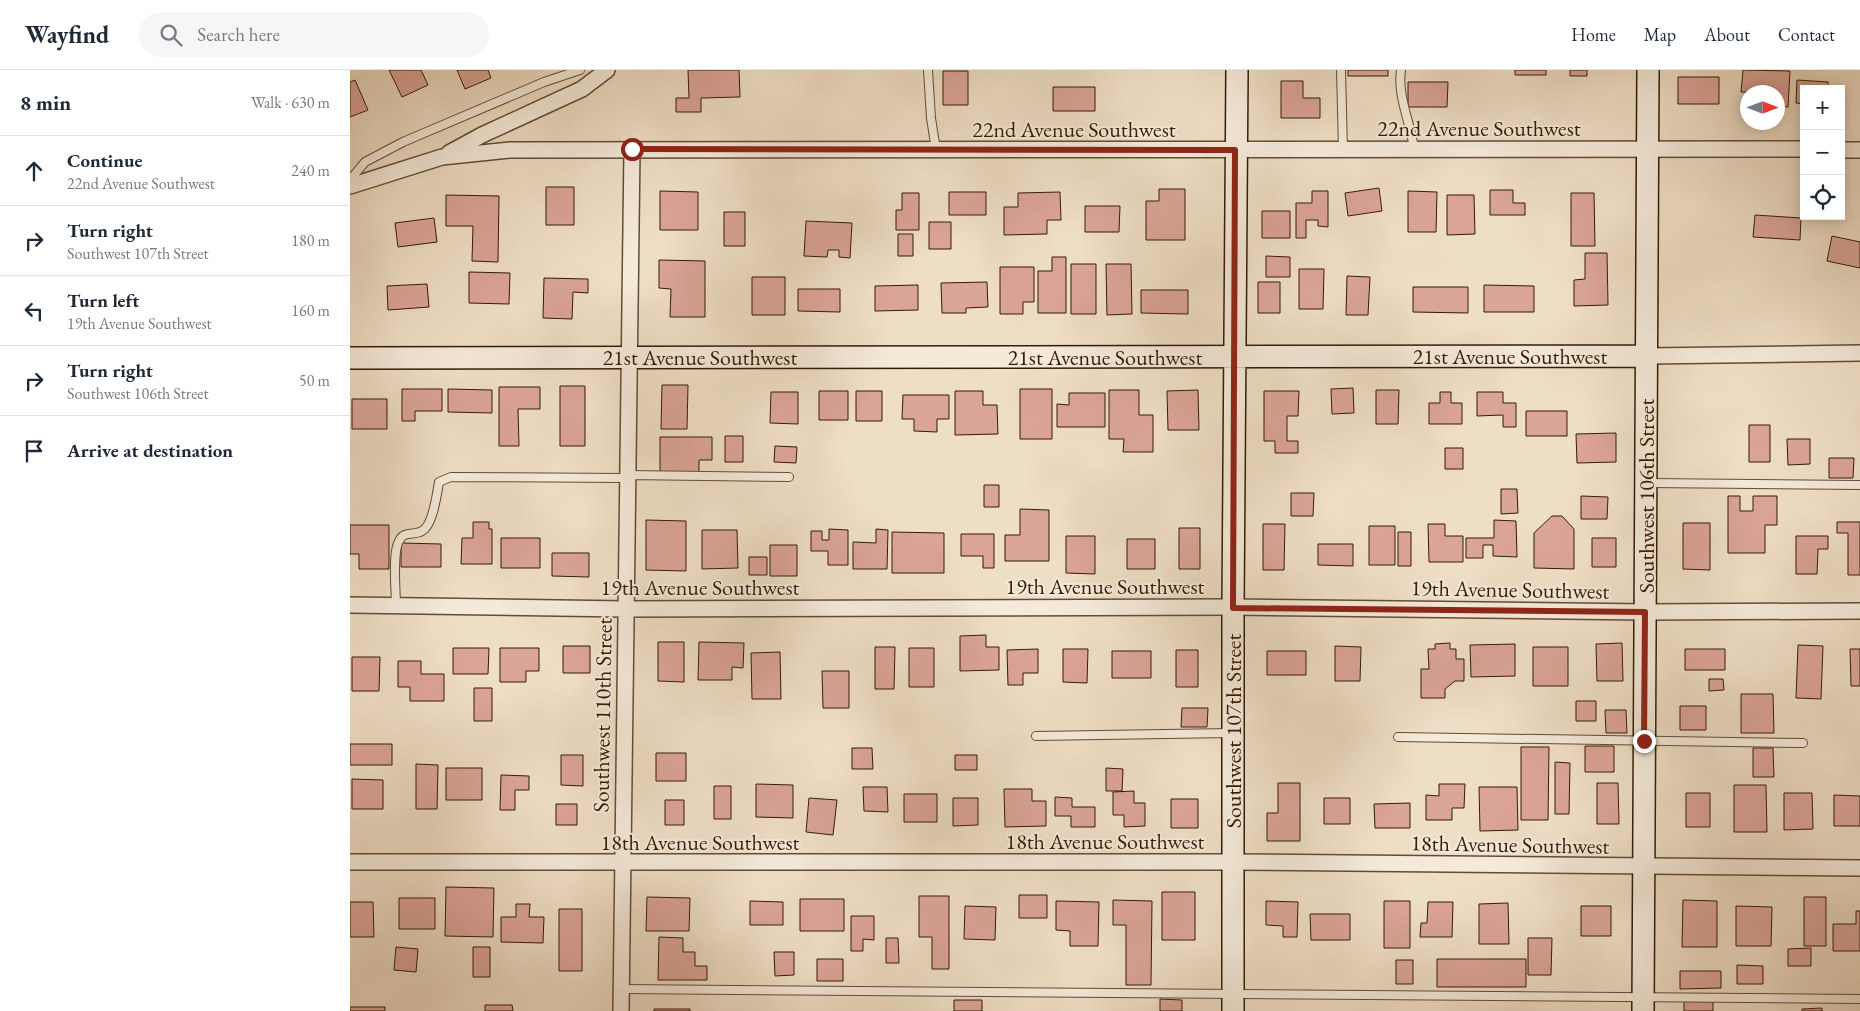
<!DOCTYPE html>
<html lang="en">
<head>
<meta charset="utf-8">
<style>
	body { margin:0; font-family:"EB Garamond",serif; background:#f6f6f7; color:#1f2937 }
	.controls { position:absolute; right:15px; top:15px; display:grid; overflow:hidden; border-radius:0px; box-shadow:0 2px 12px #0003 }
	.controls button { width:45px; height:45px; display:grid; place-items:center; padding:0; border:0; border-bottom:1px solid #e0e1e3; background:#fff; color:#1f2937; font:25px sans-serif }
	.compass { position:absolute; left:1390px; top:15px; width:45px; height:45px; border-radius:50%; background:#fff; box-shadow:0 2px 12px #0003; rotate:90deg }
	.stop { position:absolute; width:15px; height:15px; margin:-11px; border:4px solid #8f2418; border-radius:50%; background:#fff }
	.stop.end { background:#8f2418; border-color:#fff; box-shadow:0 1px 5px #0008 }
	.list { margin:0; padding:0; list-style:none }
	h2 { display:flex; justify-content:space-between; align-items:center; height:65px; margin:0; padding:0 20px; font-size:21px }
	h2 small { font-size:16px; font-weight:400; color:#747a83 }
	.list li { display:grid; grid-template-columns:32px 1fr auto; gap:15px; align-items:center; box-sizing:border-box; height:70px; padding:0 20px; border-top:1px solid #e0e1e3 }
	.list b { display:block; font-size:19px; white-space:nowrap }
	.list p { margin:0; font-size:16px; white-space:nowrap; color:#747a83 }
	.list em { font-size:16px; font-style:normal; color:#747a83 }
	.icon { flex:none; width:28px; height:28px; fill:none; stroke:currentColor; stroke-width:2; stroke-linecap:round; stroke-linejoin:round }
	.map { position:relative; flex:none; width:1510px; height:941px; overflow:hidden }
	header { display:flex; align-items:center; gap:30px; box-sizing:border-box; height:70px; padding:0 25px; background:#fff; border-bottom:1px solid #e0e1e3 }
	header strong { font-size:24px }
	nav { display:flex; gap:28px; margin-inline-start:auto; font-size:18px }
	.search { width:350px; height:45px; background:#f6f6f7; display:flex; align-items:center; gap:12px; box-sizing:border-box; padding:0 18px; border-radius:28px; color:#747a83; font-size:19px }
	main { display:flex }
	aside { flex:1; background:#fff }
	.map>svg:first-child { display:block }
	.building { fill:#dba498; stroke:#341b04 }
	.lines { fill:none; stroke-linecap:round; stroke-linejoin:round }
	.lane-casing { stroke:#634c34; stroke-width:10 }
	.street-casing { stroke:#634c34; stroke-width:18 }
	.secondary-casing { stroke:#341b04; stroke-width:24 }
	.lane { stroke:#f5eada; stroke-width:8 }
	.street { stroke:#f5eada; stroke-width:15 }
	.secondary { stroke:#f5eada; stroke-width:21 }
	.route { stroke:#8f2418; stroke-width:6 }
	.labels { text-anchor:middle; stroke-width:4; stroke-linejoin:round; paint-order:stroke }
	.street-label { font-size:22px; fill:#341b04; stroke:#f5eada }
</style>
</head>
<body>
<header>
<strong>Wayfind</strong>
<div class="search"><svg class="icon" aria-label="search" viewBox="0 0 24 24"><circle cx="10" cy="10" r="6"/><path d="M15 15l6 6"/></svg>Search here</div>
<nav><a>Home</a><a>Map</a><a>About</a><a>Contact</a></nav>
</header>
<main>
<aside>
<h2>8 min<small>Walk · 630 m</small></h2>
<ul class="list">
<li><svg class="icon" aria-label="ahead" viewBox="0 0 24 24"><path d="M12 20V5M6 11l6-6 6 6"/></svg><div><b>Continue</b><p>22nd Avenue Southwest</p></div><em>240 m</em></li>
<li><svg class="icon" aria-label="right" viewBox="0 0 24 24"><path d="M7 20v-9h11M14 6l5 5-5 5"/></svg><div><b>Turn right</b><p>Southwest 107th Street</p></div><em>180 m</em></li>
<li><svg class="icon" aria-label="left" viewBox="0 0 24 24"><path d="M17 20v-9H6M10 6l-5 5 5 5"/></svg><div><b>Turn left</b><p>19th Avenue Southwest</p></div><em>160 m</em></li>
<li><svg class="icon" aria-label="right" viewBox="0 0 24 24"><path d="M7 20v-9h11M14 6l5 5-5 5"/></svg><div><b>Turn right</b><p>Southwest 106th Street</p></div><em>50 m</em></li>
<li><svg class="icon" aria-label="arrive" viewBox="0 0 24 24"><path d="M6 21V4h12l-3 4 3 4H6"/></svg><div><b>Arrive at destination</b></div></li>
</ul>
</aside>
<div class="map">
<svg width="1510" height="941" viewBox="0 0 1510 941">
	<rect width="100%" height="100%" fill="#efdec6"/>
	<filter id="stains"><feTurbulence type="fractalNoise" baseFrequency=".004" numOctaves="4"/><feColorMatrix values="0 0 0 0 .2 0 0 0 0 .09 0 0 0 0 .02 0 0 0 .5 -.17"/></filter>
	<radialGradient id="worn" r=".72"><stop offset=".6" stop-color="#630" stop-opacity="0"/><stop offset="1" stop-color="#630" stop-opacity=".3"/></radialGradient>
	<!-- building -->
	<path class="building" d="M39 0H71L78 15 52 27Z
		M107 0H138L141 8 115 19Z
		M338 0H389L390 27 351 28V42H326V28H339Z
		M998 0H1038V6H998Z
		M1165 0H1196V5H1165Z
		M1220 0H1237V6H1220Z
		M1393 0 1440 1 1438 37 1428 36V22H1391Z
		M593 1H618V35H593Z
		M1328 7H1369V34H1328Z
		M5 10 18 40 0 47V12Z
		M1447 10 1478 12V19H1454V34L1446 33Z
		M931 11H953V28H970V48H931Z
		M1058 12H1098L1097 37H1058Z
		M703 17H745V41H703Z
		M196 117H224V155H196Z
		M1029 118 1032 141 998 146 995 123Z
		M809 119H835V170H796V131H809Z
		M1140 120H1163V133H1175V145H1140Z
		M310 121 348 122V160H310Z
		M962 121H978V157L968 156V150H956V168H946V133H962Z
		M1058 121 1087 122 1086 162H1058Z
		M599 122H636V145H599Z
		M710 122 711 150H697V164L654 165V137H668V123Z
		M552 123H569V160H546V140H552Z
		M1221 123H1244L1245 176H1221Z
		M96 125 149 126 148 192 122 191 123 156H96Z
		M1097 125H1124L1125 164 1097 165Z
		M735 136H770L769 162H735Z
		M912 141H940V168H912Z
		M374 142H395V176H374Z
		M1405 145 1451 148 1450 170 1403 167Z
		M84 148 87 172 48 177 45 153Z
		M456 151 502 153 500 188 489 187V180H478L477 187 454 186Z
		M579 152H601V179H579Z
		M548 164H563V186H548Z
		M1482 166 1510 172V198L1477 191Z
		M1235 183H1257L1258 235 1224 236V210L1235 209Z
		M916 186 940 187V207H916Z
		M702 187H716V243H688V201H702Z
		M309 190 355 191V247H320L321 219 309 218Z
		M721 194H746V244H721Z
		M756 194H781L782 244 757 245Z
		M650 197H684V232H673V244H650Z
		M949 199H974L973 239H949Z
		M119 202 160 203 159 234 119 233Z
		M997 206 1020 207 1018 245H996Z
		M402 207H435V245H402Z
		M194 208 238 209V223L223 222 222 249 193 248Z
		M637 212 638 237 616 238V243H592L591 213Z
		M908 212H930V243H908Z
		M77 214 79 237 38 240 37 216Z
		M568 215V240L525 241V216Z
		M1134 215 1184 216V242H1134Z
		M1063 217H1118V243L1063 242Z
		M448 219H490V242L448 241Z
		M791 220H838V244L791 243Z
		M312 315H338L337 359H311Z
		M210 316H235V376H210Z
		M149 317H190V339H168L169 376H149Z
		M1003 318 1004 343 982 344 981 319Z
		M52 319H92V341H65V351H52Z
		M98 319 142 320V343L98 342Z
		M670 319H702V369H670Z
		M759 320H789V345H803V382H773L774 369H759Z
		M848 320 849 360H818L817 321Z
		M1026 320H1049L1048 354H1026Z
		M469 321H498V350H469Z
		M506 321H532V351H506Z
		M605 321H633V335H647L648 364 605 365Z
		M914 321H949L948 346H937V371H948V383H925V371H914Z
		M421 322H448V354L420 353Z
		M1090 322H1101V333H1112V354H1079V333H1090Z
		M1127 322H1153V333H1166V357H1153V345L1127 346Z
		M719 323H755V357H707V334L719 335Z
		M553 325H599V349H587V362L564 361V349H552Z
		M2 329H37V359H2Z
		M1176 341H1217V366H1176Z
		M1399 355H1420V392H1399Z
		M1266 363V392L1227 393 1226 364Z
		M375 366H393V392H375Z
		M310 367H362V390H349V402H310Z
		M1437 369H1460V394L1438 395Z
		M425 376 447 377 446 393 424 392Z
		M1095 378H1113V399H1095Z
		M1479 388H1504L1503 408H1479Z
		M634 415H649V437H634Z
		M1151 419H1167L1168 443 1151 444Z
		M941 423H964L963 446H941Z
		M1231 426 1258 427 1257 449H1231Z
		M1378 426H1390V441H1403V426H1427V455H1415V483H1378Z
		M670 439 699 440V491H655V465H670Z
		M1202 446H1212L1224 459V499L1184 498V463Z
		M296 450 336 451V501L296 500Z
		M1144 450 1166 451 1167 487 1143 486V475H1133V488H1116V468H1144Z
		M123 452H139V459H142V494H111L112 468H123Z
		M1487 452H1510V505H1498V463H1487Z
		M1333 453H1360V500L1333 499Z
		M913 454H935L934 500H913Z
		M1078 454H1095V466H1113V492H1079Z
		M0 455H39V499H9V484H0Z
		M1019 456H1045V495H1019Z
		M829 458H850V499H829Z
		M479 459 498 460V495H478V481H461V461H472V470H479Z
		M526 459 538 460 537 499H503V472L526 473Z
		M352 460H387L388 498 352 499Z
		M542 462 594 463V503H542Z
		M1048 462H1061V496H1048Z
		M611 464H644V498H633V486H611Z
		M716 466H745V504L716 503Z
		M1446 466H1478V479H1468L1467 504H1446Z
		M151 468H190V498H151Z
		M1242 468H1266V497H1242Z
		M777 469H805V499H777Z
		M51 473 91 474V497H51Z
		M968 474H1003V496L968 495Z
		M420 475H447V506H420Z
		M202 483H239V507L202 506Z
		M399 487H417V505H399Z
		M636 565V577H649V600L610 601V566Z
		M308 572H334V612L308 611Z
		M349 572 394 573 393 598 382 597V610H348Z
		M1100 573V579H1106V589H1114V611H1105L1095 619V628H1071V599H1079L1078 579H1085V574Z
		M1272 573 1273 611H1247L1246 574Z
		M1165 574V606L1121 607 1120 575Z
		M1448 575 1473 576 1471 629 1446 628Z
		M213 576H240V603H213Z
		M985 576 1011 577 1010 611H985Z
		M525 577H545L544 619H525Z
		M1183 577H1218V616H1183Z
		M103 578H139L138 604H103Z
		M150 578H189V601H176V612H150Z
		M559 578H584V617H559Z
		M688 579V603H673V615H658L657 580Z
		M713 579H738L737 613 713 612Z
		M1335 579H1375V600H1335Z
		M1500 579H1510V616H1501Z
		M826 580H848V617H826Z
		M762 581H801V608H762Z
		M917 581H956V605H917Z
		M430 582 431 629H402L401 583Z
		M2 587H30L29 621H2Z
		M48 591H71V604H94V631H60V617H48Z
		M472 601H499V638H473Z
		M1359 609H1373L1374 620 1359 621Z
		M124 618H142V651H124Z
		M1391 624H1423L1424 663H1391Z
		M1226 631H1246V651H1226Z
		M1330 636H1356V660H1330Z
		M832 638H858L857 657H831Z
		M1255 640H1276L1277 663H1256Z
		M0 674H42V695H0Z
		M1235 676H1264V702H1235Z
		M1171 677H1199L1198 750H1171Z
		M502 678H522L523 699H502Z
		M1403 678H1423L1424 707H1403Z
		M306 683H336V711H306Z
		M211 685H233V716L211 715Z
		M605 685H627V700H605Z
		M1205 692 1220 693 1219 744H1205Z
		M66 694 88 695 87 739H66Z
		M96 698H132V730H96Z
		M756 698 773 699 772 721H756Z
		M151 705 179 706V720H165V740H150Z
		M2 709 33 710V739H2Z
		M928 713H950V771H917V743H928Z
		M1247 713H1268L1269 754H1247Z
		M406 714 443 715V748L406 747Z
		M1089 714H1115L1114 738H1102V750H1076V725L1089 726Z
		M1384 715H1416L1417 762H1384Z
		M364 716H381V749H364Z
		M513 717H537L538 742 514 741Z
		M1129 717H1167L1168 760 1130 761Z
		M654 719H682V731H696V756L655 757Z
		M784 721V733H795V756L774 757V745H763V722Z
		M1336 723H1360V757H1336Z
		M1434 723H1462L1463 759 1434 760Z
		M554 724H587V752H554Z
		M1484 725 1510 726V756H1484Z
		M705 727 722 728V737H745V757H721V746H705Z
		M459 728 487 730 483 765 456 762Z
		M603 728H628V755L603 756Z
		M974 728H1000V754H974Z
		M821 729H848V758H821Z
		M315 730H334V755H315Z
		M1060 733V758H1025L1024 734Z
		M206 734H227V755H206Z
		M96 817 144 818 143 867 95 866Z
		M812 822H845V870H812Z
		M669 825H697V848H669Z
		M569 826H599V899H582V867H569Z
		M297 827 340 828 339 861H296Z
		M1454 827H1476V876H1454Z
		M49 828H85V859H49Z
		M450 829H494V861H450Z
		M763 830 802 831 801 915H776V855H763Z
		M1333 830 1367 831V877H1332Z
		M400 831 433 832V855H400Z
		M706 831 749 832 748 876H720V861L706 860Z
		M916 831 948 832 947 867H933V856L916 855Z
		M1034 831H1060V878H1034Z
		M0 832H23L24 867H0Z
		M1078 832H1103L1102 867H1070L1071 853H1077Z
		M1158 833 1159 874H1129V834Z
		M166 834H180L179 847H194L193 873 151 872V847H166Z
		M615 836 646 837 645 870 614 869Z
		M1231 836H1261V866H1231Z
		M1386 836 1422 837 1421 876H1386Z
		M209 839H232V901H209Z
		M1506 841H1510V881H1483V854H1506Z
		M960 844H1000V870H961Z
		M501 846H524V870L513 869V881H501Z
		M309 867 333 868V882H345V896H357V910H308Z
		M536 868H548L549 893H536Z
		M1178 868H1202L1201 905H1178Z
		M46 877 68 879 66 902 44 900Z
		M123 877H140V907H123Z
		M1461 878V896H1438V879Z
		M424 882H444V905L425 906Z
		M467 889H493V911H467Z
		M1087 889H1176V917H1087Z
		M1046 890H1063V914H1046Z
		M1387 895 1413 896V914H1387Z
		M1330 901H1371V918L1330 919Z
		M810 929 832 930V941H810Z
		M604 930H632V941H604Z
		M1334 931H1363V941H1334Z
		M135 935H162L163 941H135Z
		M0 937H35V941H0Z
		M1472 938V941H1452V939Z
		M304 939H340V941H304Z"/>
	<g class="lines">
		<defs>
			<path id="lane" d="M578 0 581 48 586 80
				M991 0 993 80
				M1051 0C1047 27 1061 53 1064 79
				M0 110 15 92 53 72 194 12 230 0
				M277 405 439 407
				M1298 413 1510 415
				M46 536C46 521 42 483 49 471 54 460 64 466 72 461 83 456 87 423 89 412L101 407 277 408
				M686 666 881 663
				M1048 667 1453 673
				M271 919 1510 929"/>
			<path id="street" d="M1491 80H1510
				M99 83 132 65 232 19 257 0
				M0 116 92 87 160 80 1454 79
				M1297 286 1510 283
				M0 535 275 539 883 537 1295 542 1510 541
				M0 792H883L1510 798
				M271 941 282 79"/>
			<path id="secondary" d="M0 288 1297 286
				M883 941V537L887 0
				M1293 941 1298 0"/>
		</defs>
		<!-- lane casing -->
		<use href="#lane" class="lane-casing"/>
		<!-- street casing -->
		<use href="#street" class="street-casing"/>
		<!-- secondary casing -->
		<use href="#secondary" class="secondary-casing"/>
		<!-- lane -->
		<use href="#lane" class="lane"/>
		<!-- street -->
		<use href="#street" class="street"/>
		<!-- secondary -->
		<use href="#secondary" class="secondary"/>
	</g>
	<g class="lines">
		<!-- route -->
		<path class="route" d="M282 79 885 80 883 538 1295 542 1294 671"/>
	</g>
	<g class="labels">
		<!-- street labels -->
		<g class="street-label">
			<text x="1129" y="66">22nd Avenue Southwest</text>
			<text x="724" y="67">22nd Avenue Southwest</text>
			<text x="1160" y="294">21st Avenue Southwest</text>
			<text x="350" y="295">21st Avenue Southwest</text>
			<text x="755" y="295">21st Avenue Southwest</text>
			<text transform="translate(1296 426) rotate(-90)" y="8">Southwest 106th Street</text>
			<text x="755" y="524">19th Avenue Southwest</text>
			<text x="350" y="525">19th Avenue Southwest</text>
			<text transform="translate(1160 519) rotate(1)" y="8">19th Avenue Southwest</text>
			<text transform="translate(252 645) rotate(-89)" y="8">Southwest 110th Street</text>
			<text transform="translate(883 661) rotate(-90)" y="8">Southwest 107th Street</text>
			<text x="755" y="779">18th Avenue Southwest</text>
			<text x="350" y="780">18th Avenue Southwest</text>
			<text transform="translate(1160 774) rotate(1)" y="8">18th Avenue Southwest</text>
		</g>
	</g>
	<rect width="100%" height="100%" filter="url(#stains)"/>
	<rect width="100%" height="100%" fill="url(#worn)"/>
</svg>
<div class="controls">
<button>+</button>
<button>−</button>
<button><svg class="icon" aria-label="locate" viewBox="0 0 24 24"><circle cx="12" cy="12" r="6"/><path d="M12 2v4M12 18v4M2 12h4M18 12h4"/></svg></button>
</div>
<svg class="compass" viewBox="-18 -18 36 36"><path d="M0-13l5 13h-10z" fill="#e53935"/><path d="M0 13l5-13h-10z" fill="#747a83"/></svg>
<div class="stop" style="left:282px;top:79px"></div>
<div class="stop end" style="left:1294px;top:671px"></div>
</div>
</main>
</body>
</html>
